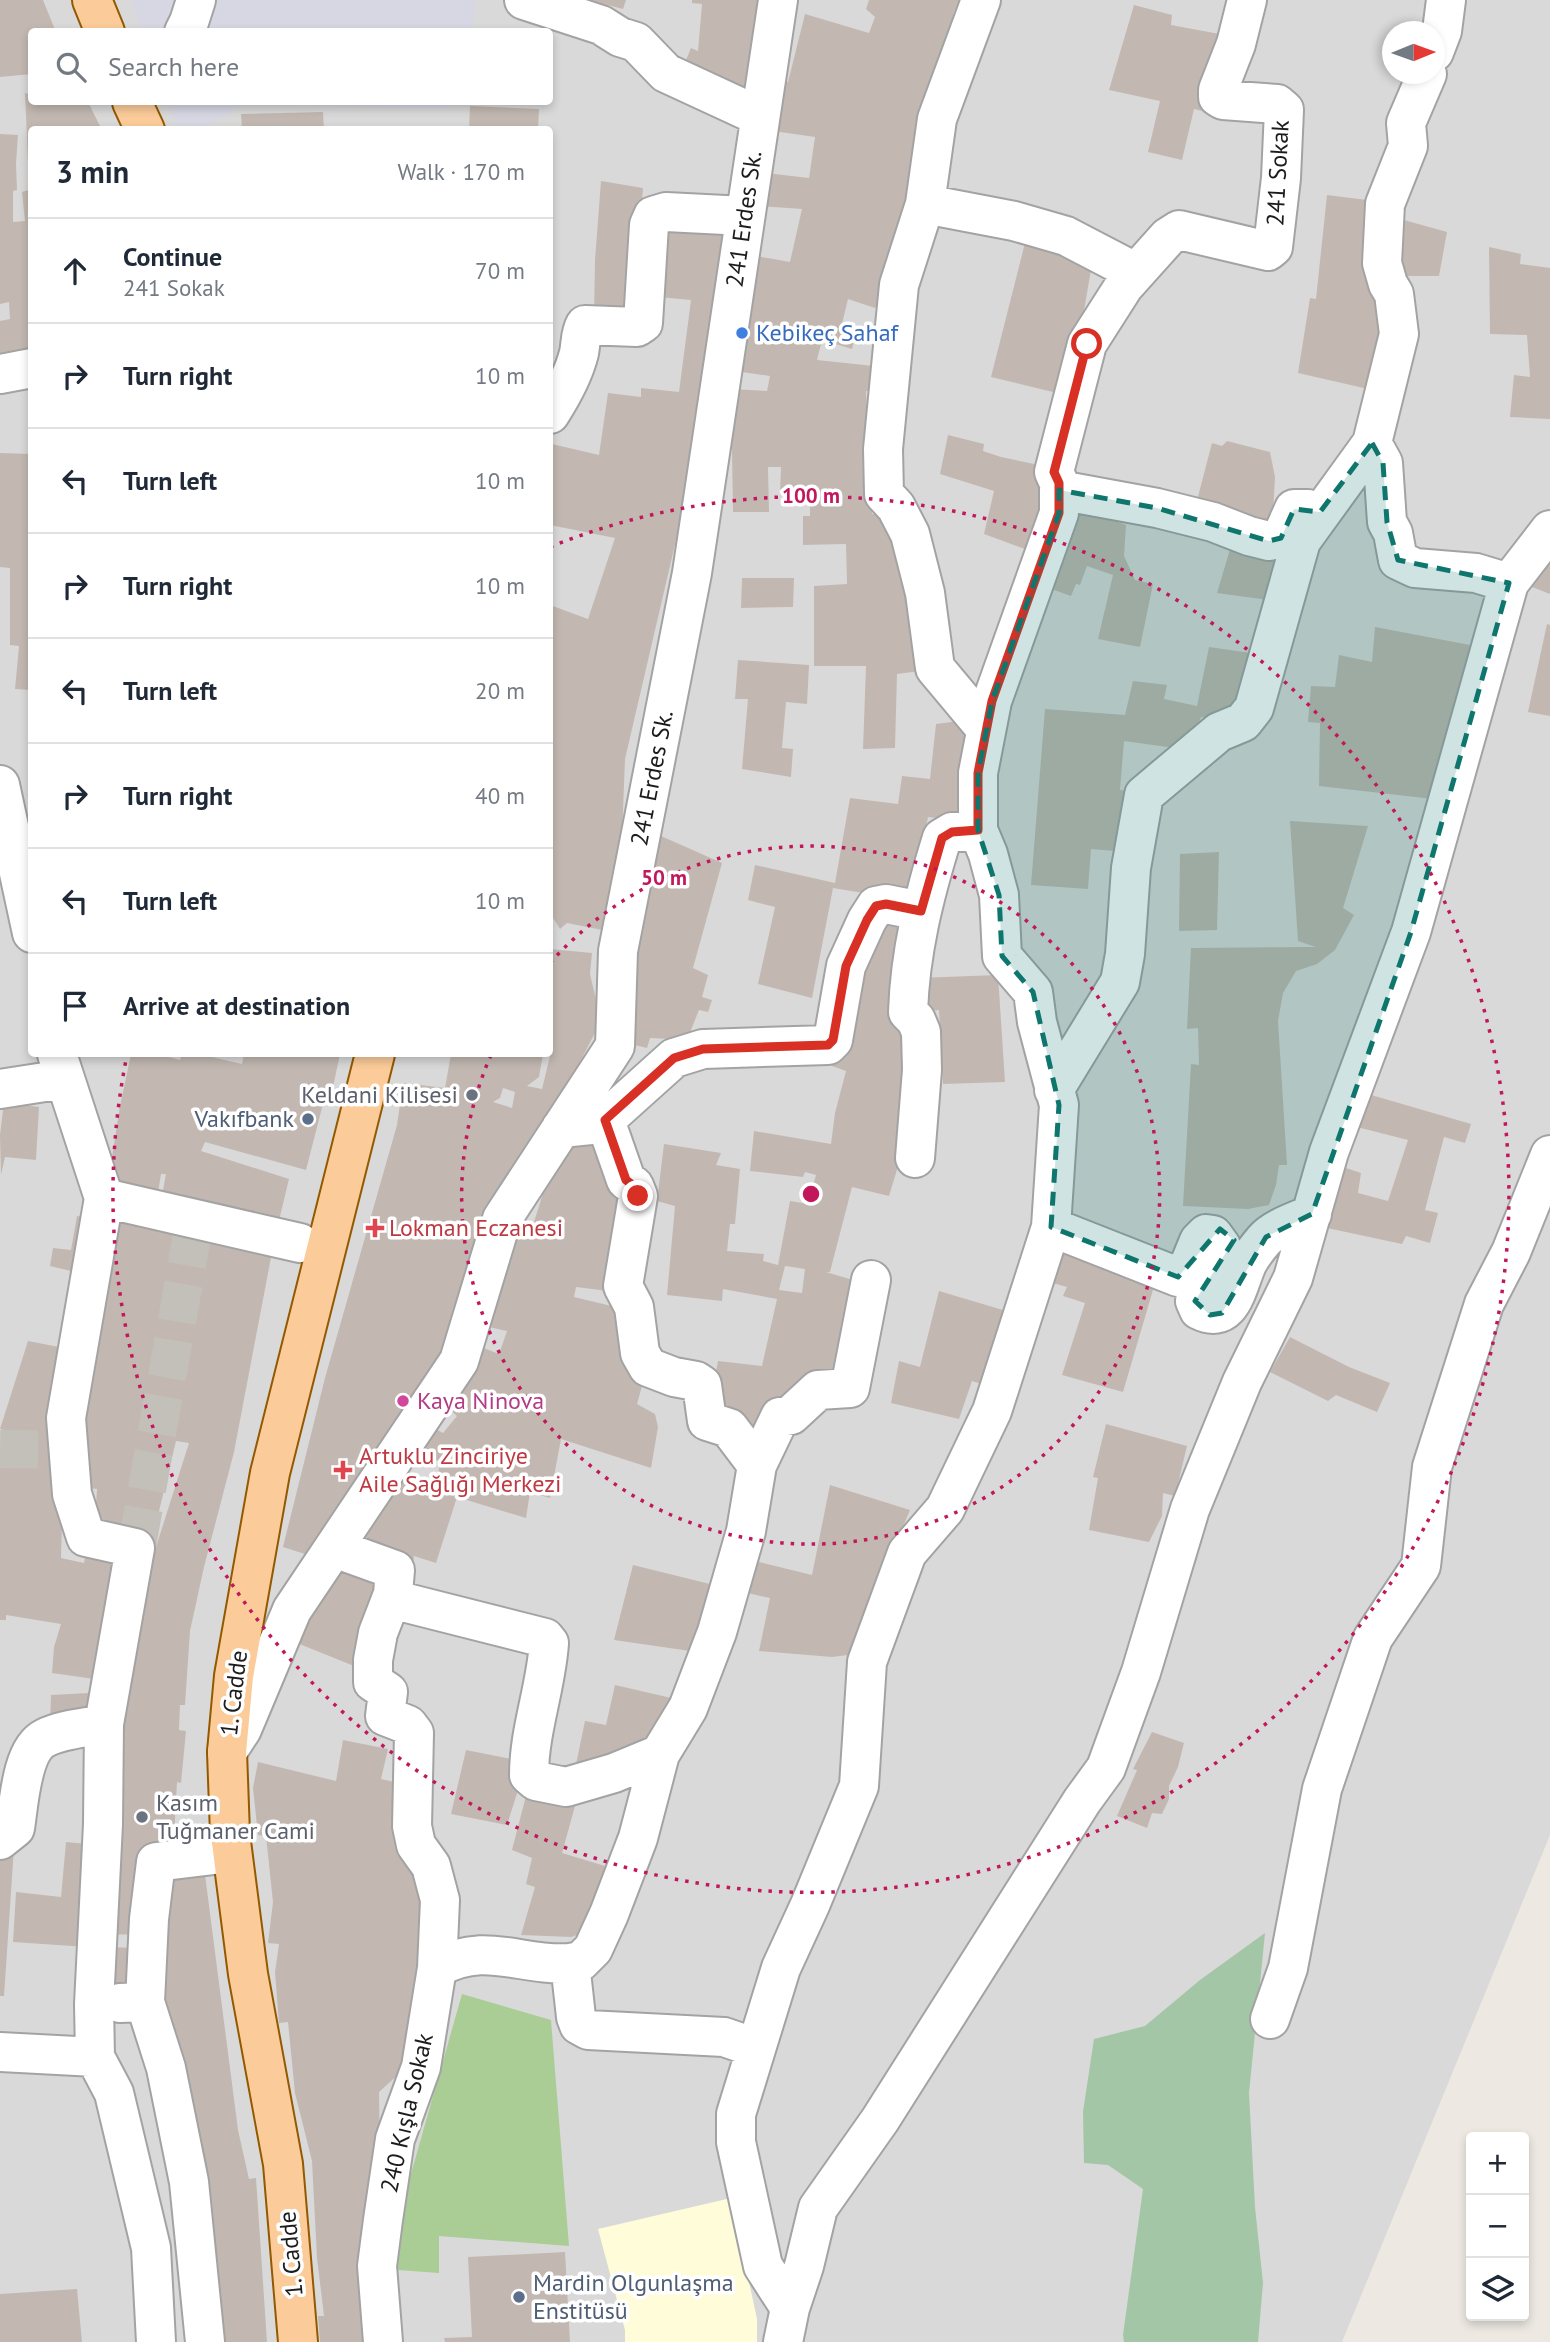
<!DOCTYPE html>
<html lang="en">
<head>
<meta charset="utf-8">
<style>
	body { margin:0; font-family:"PT Sans",sans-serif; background:#f6f6f7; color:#1f2937 }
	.controls { position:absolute; right:21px; bottom:21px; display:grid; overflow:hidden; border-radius:7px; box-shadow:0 4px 10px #0003 }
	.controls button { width:63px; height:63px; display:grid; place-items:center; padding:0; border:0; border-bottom:2px solid #e0e1e3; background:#fff; color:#1f2937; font:35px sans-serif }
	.compass { position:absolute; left:1382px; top:21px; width:63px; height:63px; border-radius:50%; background:#fff; box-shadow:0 4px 10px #0003; rotate:89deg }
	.stop { position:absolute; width:21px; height:21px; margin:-16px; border:5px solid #d93025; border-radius:50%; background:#fff }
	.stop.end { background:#d93025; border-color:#fff; box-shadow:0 2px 7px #0008 }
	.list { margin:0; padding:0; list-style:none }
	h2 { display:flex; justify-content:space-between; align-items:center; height:91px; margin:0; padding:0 28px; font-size:30px }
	h2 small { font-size:23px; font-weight:400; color:#747a83 }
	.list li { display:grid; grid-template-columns:46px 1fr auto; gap:21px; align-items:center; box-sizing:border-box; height:105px; padding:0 28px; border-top:2px solid #e0e1e3 }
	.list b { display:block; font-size:26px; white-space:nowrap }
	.list p { margin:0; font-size:23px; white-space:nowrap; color:#747a83 }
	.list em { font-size:23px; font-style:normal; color:#747a83 }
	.icon { flex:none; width:38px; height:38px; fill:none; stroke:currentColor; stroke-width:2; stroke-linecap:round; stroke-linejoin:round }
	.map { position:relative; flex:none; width:1550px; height:2342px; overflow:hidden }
	.search { position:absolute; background:#fff; box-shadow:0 4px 10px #0003; left:28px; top:28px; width:525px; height:77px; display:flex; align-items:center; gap:18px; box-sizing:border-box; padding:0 24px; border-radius:7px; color:#747a83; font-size:26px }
	.panel { position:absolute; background:#fff; box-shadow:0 4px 10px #0003; left:28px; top:126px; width:525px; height:931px; border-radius:7px }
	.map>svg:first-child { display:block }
	.residential { fill:#dad9d9; fill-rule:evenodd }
	.education { fill:#fffcd9 }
	.forest { fill:#aacd96 }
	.cemetery { fill:#a3c6a6 }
	.plaza { fill:#d6d7e3 }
	.building { fill:#c2b8b1; fill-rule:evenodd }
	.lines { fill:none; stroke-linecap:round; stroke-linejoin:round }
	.minor-tunnel { stroke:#c3c0ba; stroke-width:38; stroke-dasharray:38 19; stroke-linecap:butt }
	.minor-casing { stroke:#a3a3a3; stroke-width:42 }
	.major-casing { stroke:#935901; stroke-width:42 }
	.minor { stroke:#fff; stroke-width:38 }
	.major { stroke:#fbcb99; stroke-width:38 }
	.route { stroke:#d93025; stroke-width:9 }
	.marked { fill:#0f766e; fill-opacity:0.2; stroke:#0f766e; stroke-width:5; stroke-dasharray:14 9; stroke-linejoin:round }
	.ring { fill:none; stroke:#c2185b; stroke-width:3.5; stroke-dasharray:3.5 7 }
	.shop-dot { fill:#3f7fe0; stroke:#fff; stroke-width:2.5 }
	.worship-dot { fill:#6b7280; stroke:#fff; stroke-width:2.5 }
	.service-dot { fill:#5c6f8a; stroke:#fff; stroke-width:2.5 }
	.health-dot { fill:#e0444e; stroke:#fff; stroke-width:2.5 }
	.hotel-dot { fill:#d1479c; stroke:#fff; stroke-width:2.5 }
	.labels { text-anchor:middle; stroke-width:7; stroke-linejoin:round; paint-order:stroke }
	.street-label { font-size:24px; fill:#1c1c1c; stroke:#fff }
	.shop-label { font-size:24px; fill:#366cbe; stroke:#fff; text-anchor:start }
	.worship-label { font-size:24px; fill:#5b616d; stroke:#fff; text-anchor:end }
	.service-label { font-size:24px; fill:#4e5e75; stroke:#fff; text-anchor:end }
	.health-label { font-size:24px; fill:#be3a42; stroke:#fff; text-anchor:start }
	.hotel-label { font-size:24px; fill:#b23c85; stroke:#fff; text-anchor:start }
	.centre { fill:#c2185b; stroke:#fff; stroke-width:3.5 }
	.ring-label { font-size:21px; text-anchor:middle; font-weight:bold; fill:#c2185b; stroke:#fff; stroke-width:7; stroke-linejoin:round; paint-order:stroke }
</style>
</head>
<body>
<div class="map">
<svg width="1550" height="2342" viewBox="0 0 1550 2342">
	<rect width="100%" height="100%" fill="#ede9e2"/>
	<!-- residential -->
	<path class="residential" d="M0 0H1550V1835L1342 2342H0ZM32 32H550V102H32ZM1392 32H1434V74H1392ZM32 130H550V1054H32Z"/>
	<!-- education -->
	<path class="education" d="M731 2198 757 2319V2342H625V2330L598 2229Z"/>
	<!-- forest -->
	<path class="forest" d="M462 1994 551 2020 569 2246 439 2236V2273L384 2269Z"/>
	<!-- cemetery -->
	<path class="cemetery" d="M1265 1933 1249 2093 1255 2207 1263 2283 1258 2342H1124L1123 2335 1143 2189 1108 2165 1084 2163 1083 2112 1094 2039 1145 2026 1200 1980Z"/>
	<!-- plaza -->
	<path class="plaza" d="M132 0H476L472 32 141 31Z
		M167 102H450L447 109 244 104 200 130 180 129Z"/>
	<!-- building -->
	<path class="building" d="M0 0H43L56 32H32V74L0 77Z
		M589 0H626L623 9Z
		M692 0H767L756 101 682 70 691 48 698 51 702 4 692 3Z
		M869 0H959L953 14 962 19 882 298 875 308 848 299 840 332 855 338 852 349 822 340 817 360 874 366 875 391H866L872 514H892L928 670 897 674 895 748 863 749 866 666H814V586L847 584 846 544 803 545V516H810V493L780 494 781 467H768L769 512H733L731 389 767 391 770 376 735 371 750 255 790 262 802 209 760 206 766 173 809 178 815 137 773 131 782 82H788L805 14 869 33 875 17 866 9Z
		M1134 5 1172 15 1171 25 1225 35 1202 111 1194 109 1182 160 1148 152 1160 101 1109 90Z
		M25 93 32 95V102H88L102 130H32V162H28Z
		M470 106 539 109 538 130H469Z
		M323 112 324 130H242L241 114Z
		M0 134 18 135 16 163 17 190 13 191V222L25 221 22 192 32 189V349L0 355V321L10 319 9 302 0 304Z
		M601 181 643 188 633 317H594L595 260Z
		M1327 195 1375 201 1388 309 1368 389 1298 373 1310 298 1316 299Z
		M1393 217 1447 232 1439 276H1390Z
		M666 225 731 228 680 523 625 759 622 837 602 930 567 923 560 929 550 913V605L588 619 615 538 550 525V445L552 444 599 455 608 393 641 397V388L679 392 691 300 658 297Z
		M1027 235 1093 258 1080 334 1061 394 991 377Z
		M1489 247 1521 254 1520 264 1550 268V419L1510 417 1514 375 1530 377 1527 335 1490 334Z
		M948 435 984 444 983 451 1001 457 1044 466 1052 490 1033 552 984 534 994 491 940 474Z
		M1227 441 1270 452 1275 477 1272 530 1195 508 1212 443 1222 446Z
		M0 453 32 454V690L15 689 19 646 10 645V568L0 567Z
		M1076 507 1126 525 1124 556 1135 580 1153 584 1140 647 1098 639 1113 575 1087 566 1080 585 1076 584 1071 596 1043 586Z
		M1234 536 1285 551 1276 601 1217 593Z
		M1550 551V594L1532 587Z
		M742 578H794L793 607 741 608Z
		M1547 624 1550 625V716L1528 712Z
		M1375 627 1470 645 1433 799 1319 786 1320 723 1308 722 1311 686 1335 687 1339 655 1372 662Z
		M1209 647 1258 654 1253 681 1227 719 1201 717 1189 750 1124 741 1120 790 1131 791 1127 852 1091 849 1088 889 1031 885 1045 709 1125 715 1133 681 1167 685 1164 699 1197 706Z
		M738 660 809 665 807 704 786 702 782 748 793 749 791 777 742 769 748 699H735Z
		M959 721 971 731 960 821 928 817 912 901 833 888 812 998 758 984 775 907 748 900 755 865 835 883 850 798 898 804 902 776 930 779 936 724Z
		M1290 821 1368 826 1343 908 1354 915 1335 950 1317 964 1296 971 1283 993 1278 1021 1287 1165H1279L1276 1185 1269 1205 1248 1209 1183 1206 1191 1064 1199 1065 1198 1028 1187 1029 1191 948 1316 947 1298 941Z
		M652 832 722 863 693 968 708 975 702 997 712 1000 708 1012 699 1010 687 1040 650 1038 647 1048 622 1042Z
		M1219 852 1217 930 1179 931 1180 854Z
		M886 917 908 923 899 1163 889 1196 852 1187 830 1272H826L863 1283 842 1380 805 1374 793 1407 755 1453 712 1394 718 1361 762 1366 777 1299 723 1289 722 1301 667 1295 675 1206 657 1201 664 1144 721 1153 716 1165 740 1169 735 1224H730L727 1251 764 1254 763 1261 778 1265 790 1201 808 1204 816 1175 805 1172 803 1177 750 1171 754 1131 831 1144 835 1113 846 1071 832 1066 845 1006ZM785 1266 805 1269 802 1293 779 1290Z
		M550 949 592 953 590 974 601 1021 579 1064 452 1351 311 1556 283 1547 325 1378 397 1125 403 1083 445 1088 451 1054H543L539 1077 527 1086 542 1089 550 1056ZM503 1088 515 1092 512 1108 493 1102 500 1098Z
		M998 975 1005 1082 943 1084 939 1010 917 1012V978Z
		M131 1054H157L180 1060 182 1054H199L242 1064 244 1054H340L330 1101 324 1100 306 1170 205 1142 201 1151 289 1179 276 1233 160 1206 166 1174H161L157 1199 107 1189 120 1106Z
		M1361 1092 1471 1124 1465 1143 1444 1137 1425 1210 1438 1213 1430 1243 1406 1236 1402 1244 1327 1228 1340 1166 1361 1173 1358 1193 1388 1201 1408 1140 1353 1126Z
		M4 1102 39 1107 36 1160 5 1157 1 1175 0 1135Z
		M583 1137 607 1147 619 1192 616 1292 576 1287 574 1297 620 1308 645 1375 637 1404 655 1414 658 1427 651 1468 561 1439 550 1498 530 1492 526 1518 457 1497 436 1563 414 1556 413 1564 353 1548 393 1471 433 1489 441 1462 414 1450 434 1428 443 1433 457 1416 447 1407 476 1345 499 1354 507 1331 480 1325 510 1234 529 1238 550 1171Z
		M85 1204 273 1247 234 1452 204 1567 190 1631 185 1705H180L179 1730 186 1731 181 1783 177 1782 173 1856 144 1934 103 1935 128 1623 156 1547 189 1443 176 1441 154 1532 124 1523 119 1526 95 1522 97 1489 63 1484 61 1558 84 1563 85 1557 129 1563 94 1679 52 1673 54 1647 61 1624 6 1615V1620H0V1456L12 1432 0 1429 28 1341 59 1347 71 1271 50 1266 53 1248 71 1250 77 1216 83 1217Z
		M1053 1250 1155 1283 1123 1392 1062 1375 1085 1303 1063 1296 1067 1287 1042 1280Z
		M939 1291 1013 1313 991 1387 972 1381 959 1419 891 1403 899 1361 920 1367Z
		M1290 1337 1349 1367 1390 1383 1377 1412 1336 1395 1328 1401 1270 1372Z
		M1106 1424 1187 1446 1175 1496 1163 1493 1162 1516 1149 1542 1089 1530 1098 1478 1093 1477Z
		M830 1485 910 1510 879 1583 856 1654 832 1657 759 1651 770 1598 739 1591 747 1559 812 1575Z
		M633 1565 718 1586 697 1652 614 1640Z
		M329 1569 388 1586 359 1668 297 1643Z
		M615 1685 680 1700 652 1745 574 1774 585 1721 606 1725Z
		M89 1693 87 1721 50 1725 51 1695Z
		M1152 1732 1184 1743 1178 1767 1169 1786V1799L1162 1814 1152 1813 1147 1828 1117 1816 1137 1770 1133 1769Z
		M343 1740 388 1749 381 1779 403 1784 423 1881 420 1958 413 2021 400 2073 379 2092 380 2161 374 2342H320L318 2316H324L317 2258 312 2161 295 2093 288 2022 279 2023 275 1972 279 1944 268 1943 273 1902 266 1836 258 1835 253 1788 258 1762 336 1781Z
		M466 1750 527 1762 507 1825 451 1814Z
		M527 1792 575 1806 562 1853 615 1869 592 1930 571 1937 521 1935 535 1887 526 1884 532 1858 512 1850Z
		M0 1831 15 1833 4 1996H0Z
		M66 1842 97 1845 87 1947 13 1942 16 1892 61 1897Z
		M204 1867 238 2130 249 2179 256 2178 267 2342H209L177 2033 160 2035 162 1868Z
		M101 1947 141 1948 140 1995 101 1993Z
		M565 2252 570 2342H445L444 2338 472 2337 468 2257Z
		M77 2289 82 2342H0V2294Z"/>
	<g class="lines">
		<!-- minor-tunnel -->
		<path class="minor-tunnel" d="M0 1449 69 1450
			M137 1546 195 1219"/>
		<defs>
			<path id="minor" d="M524 0 601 25 620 37 636 42 666 73 759 116
				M981 0 937 119 925 204 899 285 883 449 884 494 896 507 910 534 925 593 935 668 986 729
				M184 32 189 22 196 0
				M1434 52 1442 31 1446 0
				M925 204 1014 221 1066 236 1135 272
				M0 374 32 368
				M550 414C561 397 574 373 579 353 581 343 580 334 585 325L637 327 643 323 649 225 653 216 666 212 745 216
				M1372 443 1383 463 1387 522 1393 533 1398 560 1415 568 1476 573 1509 583
				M1059 490 1157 508 1213 522 1249 536 1269 541 1281 538 1294 509H1308
				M0 785 32 933
				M57 1054 104 1198 66 1418 72 1494 86 1537 135 1548 104 1724 103 1824 94 2004 95 2057 114 2093 151 2248 156 2342
				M0 1089 64 1079
				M1054 1090 1120 982 1125 954 1131 868 1144 795 1219 732 1243 722 1254 708 1301 541 1372 443 1399 334 1394 294 1388 284 1382 263 1385 204 1408 146 1406 123 1427 74
				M605 1120 626 1180 634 1186 638 1196 623 1286 634 1307 640 1353 648 1367 674 1377 696 1381 702 1385 707 1421 729 1428 757 1465
				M561 1128 591 1125 605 1120 674 1058 703 1049 828 1045 833 1040 846 966 867 920 876 906 886 904 921 911
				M915 1158 922 1070 921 1032 916 1020 908 1012C910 952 924 896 942 838L952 832 978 830
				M104 1198 300 1243
				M1051 1227 1178 1277 1190 1263 1199 1241 1206 1234 1213 1235 1221 1246 1218 1261 1195 1301 1199 1310C1233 1327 1237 1285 1248 1262 1252 1255 1258 1247 1264 1240 1274 1228 1297 1221 1312 1214
				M334 1548 395 1570 393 1594 378 1633 373 1660V1682L388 1692 385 1716 408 1725 414 1733 412 1826 416 1845 431 1866 440 1900 437 1968 421 2067 395 2139 383 2220 377 2266 383 2342
				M391 1599 545 1638 549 1643C546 1688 529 1730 529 1775L536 1781 566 1787 614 1773 660 1754
				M227 1752 242 1729 292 1610 459 1361 502 1219 615 1046 618 951 692 573 778 0
				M0 1840 15 1828C19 1804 21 1750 45 1738 63 1729 86 1728 104 1724
				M570 1963 576 2017 579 2025 588 2030 724 2037 756 2048
				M437 1968C485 1940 522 1967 570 1963L581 1961 593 1949 609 1914 638 1838 660 1754 688 1708 717 1632 746 1531 757 1465 780 1417 791 1415 818 1390 850 1388 871 1280
				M145 2002 166 2068 189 2182 205 2342
				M120 2003 145 2002 149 1919 156 1862 214 1855
				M1270 2019 1288 1968 1322 1789 1373 1638 1421 1566 1432 1467 1484 1304 1511 1252 1550 1155
				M0 2052 95 2057
				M790 2308 763 2266 736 2142V2114L781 1968 810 1905 859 1786 867 1662 907 1553 945 1509 992 1411 1051 1227 1059 1105 1037 1022 1033 992 1002 956 999 895 988 854 978 830V773L992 701 1059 513V483L1054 472 1087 344 1124 286 1168 237 1179 230 1268 251 1273 247 1281 178 1284 110 1277 104 1223 100 1218 97V90L1236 44 1247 0
				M783 2342 790 2308 804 2266 818 2208 880 2120 1082 1801 1106 1768 1141 1672 1190 1509 1242 1382 1293 1278 1329 1152 1411 932 1509 583 1550 530"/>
			<path id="major" d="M92 0 105 32
				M132 102 145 130
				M298 2342 283 2164 248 1974 230 1834 227 1752 234 1676 270 1473 375 1054"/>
		</defs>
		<!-- minor casing -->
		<use href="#minor" class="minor-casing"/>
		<!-- major casing -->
		<use href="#major" class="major-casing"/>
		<!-- minor -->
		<use href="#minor" class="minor"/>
		<!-- major -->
		<use href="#major" class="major"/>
	</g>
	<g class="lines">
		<!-- route -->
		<path class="route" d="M638 1196 634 1186 626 1180 605 1120 674 1058 703 1049 828 1045 833 1040 846 966 867 920 876 906 886 904 921 911 942 838 952 832 978 830V773L992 701 1059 513V483L1054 472 1087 344"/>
	</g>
	<!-- marked area -->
	<path class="marked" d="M1372 443 1383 463 1387 522 1398 560 1509 583 1411 932 1312 1214 1266 1237 1222 1313 1210 1315 1195 1301 1234 1240 1220 1229 1178 1277 1051 1227 1059 1105 1033 992 1002 956 999 895 978 830V773L992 701 1059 513V490L1157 508 1269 541 1281 538 1294 509 1320 512Z"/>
	<!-- distance rings -->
	<g class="ring">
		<path d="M550 963A349 349 0 1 1 491 1055"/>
		<path d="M550 547A698 698 0 1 1 127 1055"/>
	</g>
	<!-- markers -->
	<circle class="shop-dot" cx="742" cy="333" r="7"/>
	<g class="worship-dot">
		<circle cx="472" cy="1095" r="7"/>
		<circle cx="142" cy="1817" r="7"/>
	</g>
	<g class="service-dot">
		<circle cx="308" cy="1119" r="7"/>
		<circle cx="519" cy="2297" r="7"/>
	</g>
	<g class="health-dot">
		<path d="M371.5 1217.5h7v7h7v7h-7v7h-7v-7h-7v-7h7z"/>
		<path d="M339.5 1459.5h7v7h7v7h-7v7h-7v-7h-7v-7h7z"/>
	</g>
	<circle class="hotel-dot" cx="403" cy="1401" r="7"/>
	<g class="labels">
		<!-- street labels -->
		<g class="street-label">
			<text transform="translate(1278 173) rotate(-87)" y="8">241 Sokak</text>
			<text transform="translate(744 219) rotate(-82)" y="8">241 Erdes Sk.</text>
			<text transform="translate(652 778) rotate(-79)" y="8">241 Erdes Sk.</text>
			<text transform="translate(234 1693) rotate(-83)" y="8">1. Cadde</text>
			<text transform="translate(407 2113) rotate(-77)" y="8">240 Kışla Sokak</text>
			<text transform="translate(291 2254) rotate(-95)" y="8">1. Cadde</text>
		</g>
		<!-- shop labels -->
		<g class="shop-label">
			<text x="756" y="341">Kebikeç Sahaf</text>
		</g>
		<!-- worship labels -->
		<g class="worship-label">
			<text x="458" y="1103">Keldani Kilisesi</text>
			<text x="156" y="1811" text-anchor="start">Kasım<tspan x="156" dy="28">Tuğmaner Cami</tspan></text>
		</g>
		<!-- service labels -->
		<g class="service-label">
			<text x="294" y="1127">Vakıfbank</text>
			<text x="533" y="2291" text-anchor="start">Mardin Olgunlaşma<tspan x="533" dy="28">Enstitüsü</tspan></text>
		</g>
		<!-- health labels -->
		<g class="health-label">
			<text x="389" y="1236">Lokman Eczanesi</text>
			<text x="359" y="1464">Artuklu Zinciriye<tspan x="359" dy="28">Aile Sağlığı Merkezi</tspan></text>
		</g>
		<!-- hotel labels -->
		<g class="hotel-label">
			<text x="417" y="1409">Kaya Ninova</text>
		</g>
	</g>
	<circle cx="811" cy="1194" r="10" class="centre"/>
	<g class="ring-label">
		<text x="811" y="503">100 m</text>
		<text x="664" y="885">50 m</text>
	</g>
</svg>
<div class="controls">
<button>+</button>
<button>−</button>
<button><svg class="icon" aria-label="layers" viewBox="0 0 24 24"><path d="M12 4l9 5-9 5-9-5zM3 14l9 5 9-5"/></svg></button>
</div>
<svg class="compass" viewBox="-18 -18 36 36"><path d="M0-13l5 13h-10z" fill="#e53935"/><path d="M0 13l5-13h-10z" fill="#747a83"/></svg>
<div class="stop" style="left:1087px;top:344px"></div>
<div class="stop end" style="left:638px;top:1196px"></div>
<div class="search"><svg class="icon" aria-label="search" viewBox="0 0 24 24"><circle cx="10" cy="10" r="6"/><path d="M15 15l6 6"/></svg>Search here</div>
<section class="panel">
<h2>3 min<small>Walk · 170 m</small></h2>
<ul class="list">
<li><svg class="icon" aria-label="ahead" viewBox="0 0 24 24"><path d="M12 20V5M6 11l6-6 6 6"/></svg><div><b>Continue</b><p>241 Sokak</p></div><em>70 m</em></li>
<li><svg class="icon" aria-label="right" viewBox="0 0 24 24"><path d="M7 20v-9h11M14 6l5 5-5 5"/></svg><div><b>Turn right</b></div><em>10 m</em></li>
<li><svg class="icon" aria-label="left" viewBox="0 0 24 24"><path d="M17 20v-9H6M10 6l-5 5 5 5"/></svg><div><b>Turn left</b></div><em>10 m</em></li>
<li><svg class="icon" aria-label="right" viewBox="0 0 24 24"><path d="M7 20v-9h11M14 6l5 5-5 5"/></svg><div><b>Turn right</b></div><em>10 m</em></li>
<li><svg class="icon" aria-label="left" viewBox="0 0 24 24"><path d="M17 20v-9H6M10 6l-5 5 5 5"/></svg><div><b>Turn left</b></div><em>20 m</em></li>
<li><svg class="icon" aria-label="right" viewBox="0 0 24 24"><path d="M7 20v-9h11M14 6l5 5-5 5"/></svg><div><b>Turn right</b></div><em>40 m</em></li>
<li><svg class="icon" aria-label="left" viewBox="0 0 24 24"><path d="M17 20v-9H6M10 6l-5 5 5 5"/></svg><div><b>Turn left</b></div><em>10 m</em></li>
<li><svg class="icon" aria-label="arrive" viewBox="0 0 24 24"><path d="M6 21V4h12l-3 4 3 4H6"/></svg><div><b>Arrive at destination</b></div></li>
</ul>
</section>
</div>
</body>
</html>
